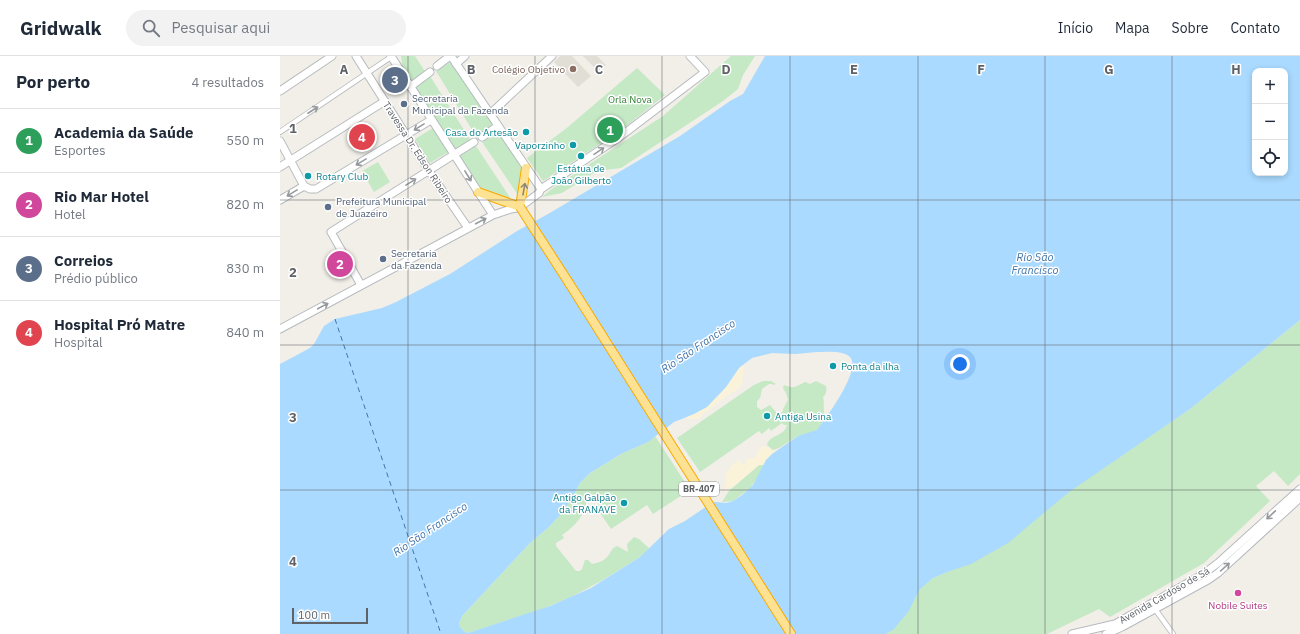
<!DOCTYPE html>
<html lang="pt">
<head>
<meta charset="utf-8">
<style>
	body { margin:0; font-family:"IBM Plex Sans",sans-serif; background:#f2f2f3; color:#1f2937 }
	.controls { position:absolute; right:12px; top:12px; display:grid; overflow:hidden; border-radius:8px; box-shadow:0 2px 6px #0003 }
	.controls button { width:36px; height:36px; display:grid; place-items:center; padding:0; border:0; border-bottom:1px solid #e0e1e3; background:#fff; color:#1f2937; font:20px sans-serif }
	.scale { position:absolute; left:12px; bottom:10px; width:76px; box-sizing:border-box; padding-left:4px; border:2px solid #5f6368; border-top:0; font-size:11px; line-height:14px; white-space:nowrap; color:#5f6368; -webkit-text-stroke:3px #fff; paint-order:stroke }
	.you { position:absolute; left:680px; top:308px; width:14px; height:14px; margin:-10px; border:3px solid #fff; border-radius:50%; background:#1a73e8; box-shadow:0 0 0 6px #1a73e833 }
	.badge { display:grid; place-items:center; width:26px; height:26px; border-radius:50%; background:#db2777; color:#fff; font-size:13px; font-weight:700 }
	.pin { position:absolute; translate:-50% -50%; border:2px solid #fff; box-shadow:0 1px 4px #0006 }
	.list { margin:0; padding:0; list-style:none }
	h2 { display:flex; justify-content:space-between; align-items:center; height:52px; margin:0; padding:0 16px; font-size:17px }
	h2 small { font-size:13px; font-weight:400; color:#747a83 }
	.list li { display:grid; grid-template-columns:26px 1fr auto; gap:12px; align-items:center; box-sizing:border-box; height:64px; padding:0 16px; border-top:1px solid #e0e1e3 }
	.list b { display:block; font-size:15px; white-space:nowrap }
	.list p { margin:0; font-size:13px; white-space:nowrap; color:#747a83 }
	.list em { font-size:13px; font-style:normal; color:#747a83 }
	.icon { flex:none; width:22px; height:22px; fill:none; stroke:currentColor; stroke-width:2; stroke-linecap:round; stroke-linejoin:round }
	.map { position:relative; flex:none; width:1020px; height:578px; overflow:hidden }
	header { display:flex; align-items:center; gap:24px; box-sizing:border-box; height:56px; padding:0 20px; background:#fff; border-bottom:1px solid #e0e1e3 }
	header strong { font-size:19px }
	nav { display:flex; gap:22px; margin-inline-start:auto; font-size:14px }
	.search { width:280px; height:36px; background:#f2f2f3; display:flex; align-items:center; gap:10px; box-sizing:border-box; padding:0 14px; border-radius:22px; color:#747a83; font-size:15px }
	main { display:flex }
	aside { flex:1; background:#fff }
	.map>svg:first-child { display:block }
	.education { fill:#e1ded6 }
	.green { fill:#c5e8c5 }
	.sand { fill:#fbf3d9 }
	.water { fill:#aadaff; fill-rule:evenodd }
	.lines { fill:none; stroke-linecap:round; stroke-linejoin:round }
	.ferry { stroke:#4174aa; stroke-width:1; stroke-dasharray:5 4; stroke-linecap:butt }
	.street-casing { stroke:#b5b8bc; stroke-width:6 }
	.secondary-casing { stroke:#b6babf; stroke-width:9 }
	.highway-casing { stroke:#f9ab00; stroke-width:10 }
	.street { stroke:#fff; stroke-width:4.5 }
	.secondary { stroke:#fff; stroke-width:7 }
	.highway { stroke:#fde293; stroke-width:8 }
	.highway-bridge-casing { stroke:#f9ab00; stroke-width:10; stroke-linecap:butt }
	.highway-bridge { stroke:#fde293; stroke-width:8 }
	.oneway { stroke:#979a9d }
	.oneway2 { stroke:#8e8975 }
	.grid { fill:none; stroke:#5f6368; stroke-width:1; stroke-opacity:0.55 }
	.education-dot { fill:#8d6e63; stroke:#fff; stroke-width:1.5 }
	.service-dot { fill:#5c6f8a; stroke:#fff; stroke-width:1.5 }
	.culture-dot { fill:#0f9aa8; stroke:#fff; stroke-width:1.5 }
	.hotel-dot { fill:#d1479c; stroke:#fff; stroke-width:1.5 }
	.labels { text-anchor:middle; stroke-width:3; stroke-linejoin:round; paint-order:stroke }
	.shield { fill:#fff; stroke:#8f9295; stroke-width:1 }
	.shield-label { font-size:9px; font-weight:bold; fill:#5f6368 }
	.education-label { font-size:10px; fill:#785e54; stroke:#fff; text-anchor:end }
	.service-label { font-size:10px; fill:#4e5e75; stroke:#fff; text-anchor:start }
	.park-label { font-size:10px; fill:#348238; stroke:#fff }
	.culture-label { font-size:10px; fill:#0d838f; stroke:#fff; text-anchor:end }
	.street-label { font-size:10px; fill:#5f6368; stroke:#fff }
	.hotel-label { font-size:10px; fill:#b23c85; stroke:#fff }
	.water-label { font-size:11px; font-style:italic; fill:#4174aa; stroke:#fff }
	.grid-label { font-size:13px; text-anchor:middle; font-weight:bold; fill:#5f6368; stroke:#fff; stroke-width:3; stroke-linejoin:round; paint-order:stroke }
</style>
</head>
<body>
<header>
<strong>Gridwalk</strong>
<div class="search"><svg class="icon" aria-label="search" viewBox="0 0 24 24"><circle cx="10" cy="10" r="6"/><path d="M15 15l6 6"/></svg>Pesquisar aqui</div>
<nav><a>Início</a><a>Mapa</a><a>Sobre</a><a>Contato</a></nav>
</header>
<main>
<aside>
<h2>Por perto<small>4 resultados</small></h2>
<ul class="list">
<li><span class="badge" style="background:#2e9e5b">1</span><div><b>Academia da Saúde</b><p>Esportes</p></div><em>550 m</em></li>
<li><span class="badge" style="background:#d1479c">2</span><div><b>Rio Mar Hotel</b><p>Hotel</p></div><em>820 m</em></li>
<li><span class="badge" style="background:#5c6f8a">3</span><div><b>Correios</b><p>Prédio público</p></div><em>830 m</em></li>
<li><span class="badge" style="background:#e0444e">4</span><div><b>Hospital Pró Matre</b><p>Hospital</p></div><em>840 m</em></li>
</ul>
</aside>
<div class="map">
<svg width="1020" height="578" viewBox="0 0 1020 578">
	<rect width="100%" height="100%" fill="#f1efe8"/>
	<!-- education -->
	<path class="education" d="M280 0H292L311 20 298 31 274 6Z
		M303 0H317L326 9 318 15Z"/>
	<!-- green -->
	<path class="green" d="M121 0H135L146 17 130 27 123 14Z
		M451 0H475L463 19 458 33 443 45 341 112 317 115 282 137 262 141 273 132 383 60Z
		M172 5 212 65C212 75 205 77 197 82L156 15Z
		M357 12 385 39 340 75 263 125 247 102 288 71Z
		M150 20 191 85 179 93H175L132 31Z
		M153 72 168 96 150 107 135 83Z
		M218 76 242 113 240 142 202 86Z
		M196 90 233 146 200 135 178 101Z
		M98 106 110 126 94 136 82 115Z
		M1020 264V418L1008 430 994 415 976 430 990 445 924 507 830 561 819 553 767 578H525L647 527 653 522 670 515 910 353Z
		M483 325H491L496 328 493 329 492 328H489L482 333 480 342 477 345V351L481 354 490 349 501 362V357L503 355V353L508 344 506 337 503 332 504 329C514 333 515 331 525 326L530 328 536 325 546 330C547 335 546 338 543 341 545 348 542 355 546 361L538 373 534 376 518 380 499 392 493 394 487 389C490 378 504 381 507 369H504L502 367 491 375 489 372 482 378 479 375 420 416 397 382 474 329Z
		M375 380 410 434 373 458 367 449 331 473 316 451 319 448 312 439 306 443C307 458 293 472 282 479L284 482 276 487V490L296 515H300L302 513 305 504H308L312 508C318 507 324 505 328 500 331 496 332 492 337 490L348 496 347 488 354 481 359 483 370 493 360 501 323 524 289 542 257 555 188 577 185 576 180 571 179 567 182 560 250 487 270 470 281 458 291 444 300 427 310 417 341 398 368 386Z
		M479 409H484L478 421 470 432 453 445 442 446 449 435Z"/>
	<!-- sand -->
	<path class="sand" d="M464 307 462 328 459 332 441 344 434 350 423 358 419 363H408L407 361C423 354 436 344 447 330 453 322 457 314 464 307Z
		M485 390 492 394H496L486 404 484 409H479L454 430 446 434 444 432 446 427 445 419 453 408H456L458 403 462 408H465L467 403 475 402 481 391Z"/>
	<!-- water -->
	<path class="water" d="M485 0H1020V264L910 353 789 436 728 487 691 508 670 515 653 522 640 533 628 556 613 574 605 578H0V308L30 292 34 288 44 270 55 263 102 252 116 246 170 218 237 175 268 158 400 80 450 45 463 38ZM975 15H1005V117H975ZM537 296C546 296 563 294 570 301 582 314 546 362 537 374L518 380 492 398 486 404 473 429 462 439 453 445 446 447 435 446 427 450 405 465 389 473 360 501 311 532 270 550 188 577 185 576 180 571 179 567 182 560 250 487 270 470 281 458 291 444 300 427 310 417 341 398 368 386 394 366 414 358 427 351 446 331 459 312 472 302 492 297 515 298Z"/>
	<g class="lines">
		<!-- ferry -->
		<path class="ferry" d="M55 263 161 578"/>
		<defs>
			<path id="street" d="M0 76 111 1
				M875 553 893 578"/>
			<path id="secondary" d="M76 0 149 115 188 172
				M111 0 213 159
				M171 0 261 133 259 137 239 152
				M176 8 185 0
				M157 10 170 0
				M130 31 150 16
				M0 35 52 0
				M210 58 272 0
				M202 81 218 70
				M0 85 24 130
				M0 111 105 45
				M24 130 30 133H36L151 64
				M261 133 341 80 425 16 410 0
				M0 144 24 130
				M81 229 51 176 194 86
				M0 273 213 159 231 153 238 152
				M792 578 835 568 922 519 938 507 1020 433
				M826 578 842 571 928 524 938 517 1020 442"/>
			<path id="highway" d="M198 136 240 151 246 112
				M289 227 511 578"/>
		</defs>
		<!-- street casing -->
		<use href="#street" class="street-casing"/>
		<!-- secondary casing -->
		<use href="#secondary" class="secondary-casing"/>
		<!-- highway casing -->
		<use href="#highway" class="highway-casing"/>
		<!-- street -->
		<use href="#street" class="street"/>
		<!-- secondary -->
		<use href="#secondary" class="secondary"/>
		<!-- highway -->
		<use href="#highway" class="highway"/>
		<defs>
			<path id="highway-bridge" d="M240 151 289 227"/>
		</defs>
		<!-- highway-bridge casing -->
		<use href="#highway-bridge" class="highway-bridge-casing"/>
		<!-- highway-bridge -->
		<use href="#highway-bridge" class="highway-bridge"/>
	</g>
	<!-- one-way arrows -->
	<defs><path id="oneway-shaft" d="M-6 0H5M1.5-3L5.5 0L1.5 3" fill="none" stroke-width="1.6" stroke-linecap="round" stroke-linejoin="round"/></defs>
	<g class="oneway">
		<use href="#oneway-shaft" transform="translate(33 54) rotate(-33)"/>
		<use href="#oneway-shaft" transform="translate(139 71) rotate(148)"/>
		<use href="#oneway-shaft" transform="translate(319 95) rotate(-34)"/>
		<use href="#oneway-shaft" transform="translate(81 106) rotate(149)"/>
		<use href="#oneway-shaft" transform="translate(188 120) rotate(58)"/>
		<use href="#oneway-shaft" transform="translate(131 126) rotate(-32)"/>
		<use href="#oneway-shaft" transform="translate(12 137) rotate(149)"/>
		<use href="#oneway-shaft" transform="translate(201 165) rotate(-28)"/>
		<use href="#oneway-shaft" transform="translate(43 250) rotate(-28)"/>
		<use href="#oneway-shaft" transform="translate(991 459) rotate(137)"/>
		<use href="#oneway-shaft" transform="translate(945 511) rotate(-42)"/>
	</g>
	<use class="oneway2" href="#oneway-shaft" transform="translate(244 133) rotate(-80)"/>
	<!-- grid -->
	<path class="grid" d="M128 0V578M255 0V578M382 0V578M510 0V578M638 0V578M765 0V578M892 0V578M0 144H1020M0 289H1020M0 434H1020"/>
	<!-- markers -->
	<circle class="education-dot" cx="293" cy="13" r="4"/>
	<g class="service-dot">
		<circle cx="124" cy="48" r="4"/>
		<circle cx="48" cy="151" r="4"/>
		<circle cx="103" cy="203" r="4"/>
	</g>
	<g class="culture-dot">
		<circle cx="246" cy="76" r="4"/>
		<circle cx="293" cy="89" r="4"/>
		<circle cx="301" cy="100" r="4"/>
		<circle cx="28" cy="120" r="4"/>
		<circle cx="553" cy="310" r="4"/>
		<circle cx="487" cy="360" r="4"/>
		<circle cx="344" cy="447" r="4"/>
	</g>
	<circle class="hotel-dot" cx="958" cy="537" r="4"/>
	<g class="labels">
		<!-- shield labels -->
		<rect class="shield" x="399" y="426" width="40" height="14" rx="3"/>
		<g class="shield-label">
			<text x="419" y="436">BR-407</text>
		</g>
		<!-- education labels -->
		<g class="education-label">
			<text x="285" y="17">Colégio Objetivo</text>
		</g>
		<!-- service labels -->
		<g class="service-label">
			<text x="132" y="46">Secretaria<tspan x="132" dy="12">Municipal da Fazenda</tspan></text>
			<text x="56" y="149">Prefeitura Municipal<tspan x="56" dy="12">de Juazeiro</tspan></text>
			<text x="111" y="201">Secretaria<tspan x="111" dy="12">da Fazenda</tspan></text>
		</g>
		<!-- park labels -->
		<g class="park-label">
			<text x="350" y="47">Orla Nova</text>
		</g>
		<!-- culture labels -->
		<g class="culture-label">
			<text x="238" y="80">Casa do Artesão</text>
			<text x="285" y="93">Vaporzinho</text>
			<text x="301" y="116" text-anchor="middle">Estátua de<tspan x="301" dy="12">João Gilberto</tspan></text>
			<text x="36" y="124" text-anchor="start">Rotary Club</text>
			<text x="561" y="314" text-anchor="start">Ponta da ilha</text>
			<text x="495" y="364" text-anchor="start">Antiga Usina</text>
			<text x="336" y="445">Antigo Galpão<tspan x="336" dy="12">da FRANAVE</tspan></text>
		</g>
		<!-- street labels -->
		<g class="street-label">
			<text transform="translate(138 96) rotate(57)" y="4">Travessa Dr. Edson Ribeiro</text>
			<text transform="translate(884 539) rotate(-30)" y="4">Avenida Cardoso de Sá</text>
		</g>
		<!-- hotel labels -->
		<g class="hotel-label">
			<text x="958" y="553">Nobile Suites</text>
		</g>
		<!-- water labels -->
		<g class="water-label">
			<text x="755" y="205">Rio São<tspan x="755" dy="13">Francisco</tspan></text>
			<text transform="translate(418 290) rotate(-34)" y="4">Rio São Francisco</text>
			<text transform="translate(150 473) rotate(-34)" y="4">Rio São Francisco</text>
		</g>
	</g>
	<g class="grid-label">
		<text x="64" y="18">A</text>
		<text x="191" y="18">B</text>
		<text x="319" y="18">C</text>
		<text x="446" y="18">D</text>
		<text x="574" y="18">E</text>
		<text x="701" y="18">F</text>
		<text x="829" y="18">G</text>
		<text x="956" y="18">H</text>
		<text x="13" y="77">1</text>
		<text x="13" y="221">2</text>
		<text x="13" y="366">3</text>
		<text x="13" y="510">4</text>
	</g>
</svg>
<div class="controls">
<button>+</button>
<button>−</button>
<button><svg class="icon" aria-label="locate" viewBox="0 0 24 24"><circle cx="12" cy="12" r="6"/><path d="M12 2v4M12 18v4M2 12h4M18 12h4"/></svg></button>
</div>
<div class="scale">100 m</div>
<div class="you"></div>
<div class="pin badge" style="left:330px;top:74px;background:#2e9e5b">1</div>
<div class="pin badge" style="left:60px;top:208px;background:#d1479c">2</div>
<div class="pin badge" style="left:115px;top:24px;background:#5c6f8a">3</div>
<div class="pin badge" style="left:82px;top:81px;background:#e0444e">4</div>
</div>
</main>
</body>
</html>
